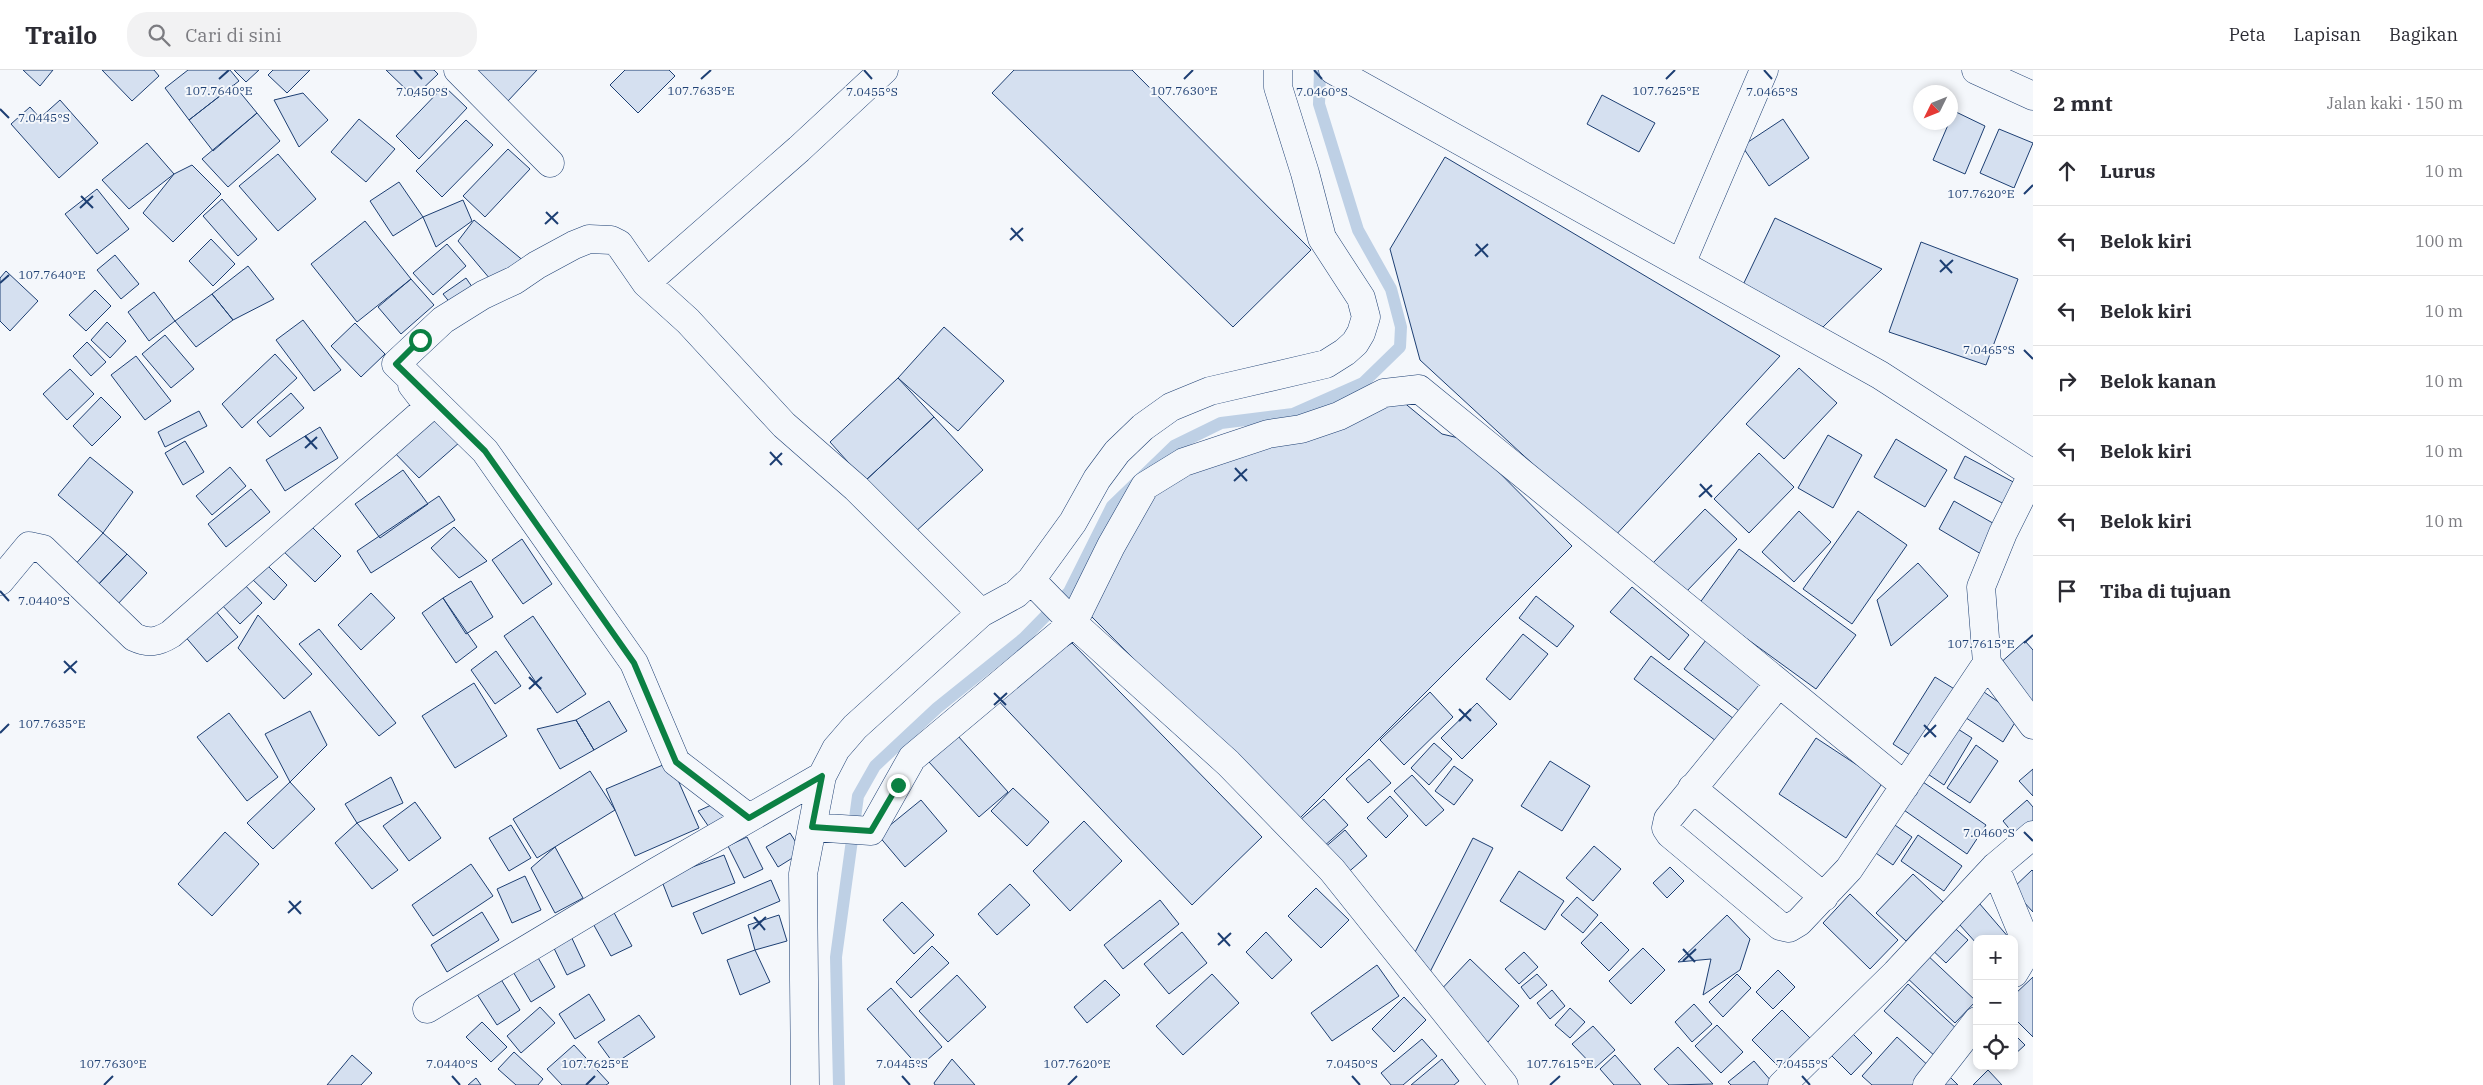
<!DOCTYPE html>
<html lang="id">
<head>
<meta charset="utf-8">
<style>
	body { margin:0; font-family:"IBM Plex Serif",serif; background:#f2f2f3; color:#2b2b33 }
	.controls { position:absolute; right:15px; bottom:15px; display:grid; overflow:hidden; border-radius:10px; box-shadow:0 2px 8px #0003 }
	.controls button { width:45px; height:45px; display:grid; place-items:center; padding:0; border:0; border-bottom:1px solid #e1e1e2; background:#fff; color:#2b2b33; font:25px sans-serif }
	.compass { position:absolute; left:1913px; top:15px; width:45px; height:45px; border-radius:50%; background:#fff; box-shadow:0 2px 8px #0003; rotate:227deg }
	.stop { position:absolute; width:15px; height:15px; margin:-11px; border:4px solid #0b8043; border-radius:50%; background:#fff }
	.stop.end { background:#0b8043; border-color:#fff; box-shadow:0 1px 5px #0008 }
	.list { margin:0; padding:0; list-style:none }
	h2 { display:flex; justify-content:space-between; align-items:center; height:65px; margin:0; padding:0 20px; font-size:21px }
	h2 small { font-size:16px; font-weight:400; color:#7c7c81 }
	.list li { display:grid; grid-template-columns:32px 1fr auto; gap:15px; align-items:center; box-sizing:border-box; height:70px; padding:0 20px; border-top:1px solid #e1e1e2 }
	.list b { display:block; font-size:19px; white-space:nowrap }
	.list em { font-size:16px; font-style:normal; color:#7c7c81 }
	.icon { flex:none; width:28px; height:28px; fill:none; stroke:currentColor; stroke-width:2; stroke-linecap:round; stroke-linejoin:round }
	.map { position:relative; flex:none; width:2033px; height:1015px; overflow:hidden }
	header { display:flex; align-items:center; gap:30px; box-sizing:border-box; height:70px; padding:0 25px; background:#fff; border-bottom:1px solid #e1e1e2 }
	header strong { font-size:24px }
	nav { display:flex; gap:28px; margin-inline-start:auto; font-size:18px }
	.search { width:350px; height:45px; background:#f2f2f3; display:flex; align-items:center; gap:12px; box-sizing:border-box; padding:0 18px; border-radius:20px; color:#7c7c81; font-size:19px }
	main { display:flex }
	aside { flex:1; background:#fff }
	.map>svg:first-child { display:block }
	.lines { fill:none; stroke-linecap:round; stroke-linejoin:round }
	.stream { stroke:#bed0e5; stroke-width:12 }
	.building { fill:#d5e0f0; stroke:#1d3f73 }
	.street-casing { stroke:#1d3f73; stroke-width:29 }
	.street { stroke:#f4f7fb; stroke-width:28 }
	.route { stroke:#0b8043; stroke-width:6 }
	.ticks { fill:none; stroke:#1d3f73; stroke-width:2 }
	.ticks-label { font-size:12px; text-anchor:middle; fill:#1d3f73; stroke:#f4f7fb; stroke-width:4; stroke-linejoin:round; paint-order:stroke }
</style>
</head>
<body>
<header>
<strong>Trailo</strong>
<div class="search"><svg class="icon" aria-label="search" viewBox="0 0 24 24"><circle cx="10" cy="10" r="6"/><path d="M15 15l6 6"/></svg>Cari di sini</div>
<nav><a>Peta</a><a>Lapisan</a><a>Bagikan</a></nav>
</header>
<main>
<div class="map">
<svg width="2033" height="1015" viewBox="0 0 2033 1015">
	<rect width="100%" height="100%" fill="#f4f7fb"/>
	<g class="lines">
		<!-- stream -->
		<path class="stream" d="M839 1015 836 887 858 726 875 696 937 638 1024 568 1069 522 1112 436 1174 376 1221 353 1293 344 1363 313 1400 277 1401 257 1391 219 1358 160 1319 34 1320 0"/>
	</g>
	<!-- building -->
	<path class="building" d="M23 0H53L40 16Z
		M102 0H154L159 6 132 31Z
		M188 0H230L239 11 189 50 165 18Z
		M234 0H259L246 12Z
		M273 0H310L287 23 268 5Z
		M386 0H434L438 4 414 27Z
		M474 0H537L507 32Z
		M625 0H669L675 6 638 43 610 15Z
		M1014 0H1132L1311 180 1233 257 992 23Z
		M234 15 257 43 213 81 189 50Z
		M444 16 467 38 419 89 396 66Z
		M303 23 328 50 299 77 274 30Z
		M1602 25 1655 53 1639 82 1587 54Z
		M60 30 98 73 59 108 11 54 30 37 40 48Z
		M1954 41 1985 56 1965 104 1933 90Z
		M257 43 280 71 228 117 202 89Z
		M359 49 395 79 366 112 331 82Z
		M1783 49 1809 88 1769 116 1742 76Z
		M466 50 493 75 442 127 416 101Z
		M1999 59 2033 73 2014 118 1980 103Z
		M147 73 174 104 129 139 102 110Z
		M508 79 530 99 485 147 463 126Z
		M278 84 316 129 278 161 239 116Z
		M1445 87 1780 286 1613 468 1420 290 1390 179Z
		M192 95 221 124 173 172 143 143 174 104Z
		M399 112 423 147 393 166 370 131Z
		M97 119 129 159 97 184 65 144Z
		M222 129 257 169 238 186 203 146Z
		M463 130 472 151 436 177 423 147Z
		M1775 148 1882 199 1823 257 1742 217Z
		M474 150 525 192 496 216 458 171Z
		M365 151 411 209 357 252 311 194Z
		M211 169 235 194 213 216 189 191Z
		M1921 172 2018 209 1986 295 1889 262Z
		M447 174 466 196 433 225 413 203Z
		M115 185 139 214 121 229 97 200Z
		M248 196 274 229 233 250 212 224Z
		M6 201 38 231 10 261 0 251V208Z
		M466 208 477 224 455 239 443 224Z
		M411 209 434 235 401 264 378 237Z
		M95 220 111 236 86 261 69 245Z
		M154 222 175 251 149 271 128 242Z
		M212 224 233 250 196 277 175 251Z
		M303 250 341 300 314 321 276 270Z
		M107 252 126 271 110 288 91 270Z
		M355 253 385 284 361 307 331 276Z
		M944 257 1004 311 958 361 898 308Z
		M165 265 194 299 171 318 142 284Z
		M87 272 106 292 91 306 73 286Z
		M275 284 297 308 242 358 222 334Z
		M136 286 171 331 145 350 111 305Z
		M1799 298 1837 333 1784 389 1746 354Z
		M70 299 94 324 67 350 43 324Z
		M898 308 934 347 865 411 830 372Z
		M291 323 304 338 270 367 257 352Z
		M1396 326 1442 364 1467 370 1572 476 1296 752 1087 542 1151 416 1267 368Z
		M101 327 121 347 92 376 73 356Z
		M199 341 207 356 165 377 158 362Z
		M433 342 460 372 419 408 392 380Z
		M934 347 983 400 914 463 865 411Z
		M320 357 338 388 285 421 266 390Z
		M1828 365 1862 385 1833 438 1798 418Z
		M1896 369 1947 400 1925 437 1874 407Z
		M185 371 204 402 183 415 165 383Z
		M1759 383 1794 417 1749 463 1714 429Z
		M1965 386 2017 414 2006 435 1954 408Z
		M90 387 133 422 103 463 58 425Z
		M230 397 246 416 212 445 196 426Z
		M403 400 428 434 380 468 355 434Z
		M251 419 270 442 226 477 208 454Z
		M439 426 455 450 371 503 357 481Z
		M1954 431 1998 456 1981 484 1939 459Z
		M1705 439 1737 469 1685 523 1653 493Z
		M1799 441 1831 472 1794 512 1762 482Z
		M1858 441 1907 475 1852 554 1803 519Z
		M305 450 341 486 315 512 278 476Z
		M454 457 487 491 459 508 431 478Z
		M103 463 127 484 96 517 73 497Z
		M522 469 552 514 523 534 492 490Z
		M1739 479 1856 565 1816 619 1699 534Z
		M127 484 147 503 116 536 96 517Z
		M264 492 287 515 274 530 250 507Z
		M1918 493 1948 526 1891 576 1877 530Z
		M241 511 262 533 240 554 219 532Z
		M471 511 493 547 466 564 443 528Z
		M1632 517 1689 565 1669 590 1610 542Z
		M371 523 395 548 361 580 338 555Z
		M1536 526 1574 556 1557 577 1519 548Z
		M443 528 477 577 456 593 422 543Z
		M214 539 238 567 207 592 183 564Z
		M258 545 312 604 284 629 238 578Z
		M533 546 586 624 557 643 504 566Z
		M319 559 396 653 379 666 299 574Z
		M1523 564 1548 584 1510 630 1486 609Z
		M1706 570 1768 618 1747 647 1684 599Z
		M2025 571 2033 580V633L1998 595Z
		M1072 573 1262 767 1192 835 992 624Z
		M496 581 521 616 495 634 471 600Z
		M1651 586 1738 652 1720 674 1634 609Z
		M1935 607 1956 620 1913 687 1893 674Z
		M474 613 507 666 455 698 422 646Z
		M1978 618 2019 646 2003 672 1960 644Z
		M1430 622 1453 647 1404 695 1380 670Z
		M609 631 627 661 594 680 576 650Z
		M1477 633 1497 654 1462 689 1441 668Z
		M310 641 327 675 290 712 265 664Z
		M229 643 278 707 247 731 197 667Z
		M576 650 594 680 560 699 537 659Z
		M1950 654 1972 668 1944 715 1922 700Z
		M958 666 1008 722 979 747 929 692Z
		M1816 668 1883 712 1846 768 1779 724Z
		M1434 673 1452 689 1429 715 1411 698Z
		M1976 675 1998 691 1970 733 1947 718Z
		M1369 689 1391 713 1368 733 1346 709Z
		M1550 691 1590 716 1562 761 1521 736Z
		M670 692 699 758 635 786 606 719Z
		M1454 696 1473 710 1454 735 1435 721Z
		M2033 699V726L2019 711Z
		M590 701 615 740 537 788 513 749Z
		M1412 705 1444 740 1426 756 1394 721Z
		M391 707 403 733 357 753 345 734Z
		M1920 710 1986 755 1967 784 1901 738Z
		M290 712 315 739 273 779 247 753Z
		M1013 718 1049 752 1027 776 991 741Z
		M1390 726 1408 746 1386 768 1367 748Z
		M1324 729 1348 755 1323 777 1299 751Z
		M921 730 947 761 905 797 878 765Z
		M2027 730 2033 737V752L2016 767 2003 751Z
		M415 732 441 768 409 791 383 756Z
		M718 732 737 747 713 763 698 741Z
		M1084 751 1122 791 1070 841 1033 801Z
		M1889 751 1912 767 1893 795 1870 779Z
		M357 753 398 800 372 819 335 773Z
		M511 755 531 788 509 801 489 768Z
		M1345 760 1367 786 1345 805 1323 779Z
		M225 762 259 794 212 846 178 814Z
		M790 763 802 782 778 797 766 777Z
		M1918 765 1962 796 1944 821 1901 791Z
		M747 767 763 799 744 808 728 776Z
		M1473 768 1493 778 1430 902 1410 892Z
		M1594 776 1621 799 1593 831 1566 808Z
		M555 777 583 828 555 843 531 798Z
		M724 785 735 813 672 837 661 809Z
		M471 794 493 826 433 866 412 835Z
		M1670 797 1684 811 1667 828 1653 813Z
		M2032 800 2033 801V842L2012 819Z
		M1519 801 1564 831 1545 860 1500 831Z
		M1913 804 1943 832 1906 871 1876 843Z
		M525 806 541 840 512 853 497 819Z
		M771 810 780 831 702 864 693 843Z
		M1010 814 1030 835 997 865 978 844Z
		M1316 818 1349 850 1321 878 1288 846Z
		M1850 824 1898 870 1870 899 1823 853Z
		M1973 826 2010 869H1977V874L1951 845Z
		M1577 827 1598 845 1583 863 1561 845Z
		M1160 830 1179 854 1123 899 1104 875Z
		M902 832 934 865 914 884 883 850Z
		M612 839 632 876 611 886 591 850Z
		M482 842 499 870 447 902 431 875Z
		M779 845 787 871 755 880 748 855Z
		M1727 845 1750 869 1740 900 1703 925 1711 889 1678 892Z
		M1601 852 1629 880 1609 901 1581 873Z
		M1948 852 1968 870 1946 893 1927 875Z
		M569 862 585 896 567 905 550 870Z
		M1182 862 1207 893 1169 924 1144 894Z
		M1266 862 1292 890 1272 909 1246 882Z
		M932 876 949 893 911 928 896 912Z
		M1643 878 1665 900 1631 934 1609 911Z
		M755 880 770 912 740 925 727 890Z
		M1524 882 1538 897 1519 914 1505 899Z
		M1924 882 1976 931 1955 953 1903 904Z
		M537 886 555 917 531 932 512 900Z
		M1470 889 1519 936 1488 972 1435 926Z
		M1377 895 1399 926 1332 971 1311 943Z
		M1778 900 1795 917 1773 939 1756 922Z
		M497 903 520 940 497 955 473 918Z
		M1212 904 1239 933 1183 985 1156 956Z
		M1537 904 1547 915 1530 929 1521 917Z
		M1737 904 1751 918 1723 947 1709 932Z
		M957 905 986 937 948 972 919 941Z
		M2033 907V967L2014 948V925Z
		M1105 910 1120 925 1087 953 1074 937Z
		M1908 914 1959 961 1936 987 1884 941Z
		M891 918 942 977 919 997 867 939Z
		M1552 920 1565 936 1550 949 1537 933Z
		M589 924 605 950 575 969 559 944Z
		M1404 927 1426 950 1394 982 1372 959Z
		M1694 934 1712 954 1692 972 1675 952Z
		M540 937 555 953 521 983 507 966Z
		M1570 938 1585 952 1570 968 1555 955Z
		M1782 940 1814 972 1784 1002 1752 970Z
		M639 945 655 967 614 994 598 972Z
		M482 952 507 977 491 992 466 967Z
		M1717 955 1743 982 1721 1003 1695 976Z
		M1593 956 1615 980 1595 998 1572 974Z
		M1849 960 1872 983 1851 1005 1827 981Z
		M2014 964 2025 975 2014 985Z
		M1897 967 1932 999 1917 1015H1872L1862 1006Z
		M1422 969 1437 986 1403 1015H1391L1381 1003Z
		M574 975 609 1013 606 1015H562L547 999Z
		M1678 977 1713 1014 1669 1015 1654 999Z
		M514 982 543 1009 538 1015H516L498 999Z
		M352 985 372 1003 361 1015H327Z
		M1615 985 1641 1015H1614L1600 999Z
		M952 989 975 1015H935L934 1013Z
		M1442 989 1459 1011 1454 1015H1411Z
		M1754 991 1772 1012 1768 1015H1731L1728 1012Z
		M1988 1000 2002 1015H1973Z
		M1947 1004 1958 1015H1936Z
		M476 1008 481 1015H468Z"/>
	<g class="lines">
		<defs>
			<path id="street" d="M458 0 550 93
				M1333 0 1880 305 2033 404
				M1976 0 2033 26
				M1681 194 1764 0
				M646 213 799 79 884 0
				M2033 403 2003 463 1981 517 1987 593 2033 655
				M1031 510 1073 553 1228 693 1332 800 1504 1015
				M0 511 29 476 43 479 134 567C149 574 158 572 171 564L429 337 412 315
				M1779 613 1668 749 1666 758 1670 764 1780 856 1789 858 1799 852 1849 799 1987 593
				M1692 718 1824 827
				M749 748 676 692 634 593 485 381 396 294 443 250 483 225 515 210 537 195 574 175 589 169 611 170 619 174 646 213 688 251 784 355 856 418 981 543
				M812 757 871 761 912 688 1073 553 1111 476 1145 416 1184 392 1268 364 1301 359 1339 346 1384 323 1419 319 1905 716
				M1995 797 2026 872V883L2014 903
				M427 939 654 803 822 706
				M805 1015 803 804 822 706 836 679 855 657 981 543 1016 524 1031 510 1073 452 1097 409 1117 382 1143 357 1171 337 1210 321 1326 294 1345 282 1355 273 1361 263 1366 247 1361 228 1322 168 1305 103 1278 17V0
				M1782 1015 1896 903 1995 797 2033 765
				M1927 1015 1977 951"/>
		</defs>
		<!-- street casing -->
		<use href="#street" class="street-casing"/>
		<!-- street -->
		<use href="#street" class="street"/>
	</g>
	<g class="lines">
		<!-- route -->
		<path class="route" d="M420 270 396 294 485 381 634 593 676 692 749 748 822 706 812 757 871 761 898 715"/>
	</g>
	<!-- ticks -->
	<path class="ticks" d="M414 0 422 9M864 0 872 9M1314 0 1322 9M1764 0 1772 9M219 9 229 0M701 9 711 0M1184 9 1193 0M1666 9 1675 0M0 39 9 48M2024 124 2033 115M81 126 93 138M80 138 93 126M546 142 558 154M545 154 558 142M1011 158 1023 171M1010 170 1023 158M1476 174 1488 187M1475 186 1488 174M1940 190 1952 203M1940 202 1953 190M0 213 9 205M2024 280 2033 289M305 366 317 379M305 378 317 367M770 382 782 395M770 395 782 383M1235 398 1247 411M1234 411 1247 399M1700 414 1712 427M1699 427 1712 415M0 521 9 531M2024 573 2033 565M64 591 76 603M64 603 77 591M529 607 541 619M529 619 542 607M994 623 1006 635M994 635 1007 623M1459 639 1471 651M1459 651 1471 639M1924 655 1936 667M0 663 9 654M1924 667 1936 655M2024 762 2033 771M289 831 301 844M288 843 301 831M754 847 765 860M753 859 766 847M1218 863 1230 876M1218 875 1231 863M1683 879 1695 892M1683 891 1696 879M452 1006 460 1015M902 1006 910 1015M1352 1006 1360 1015M1802 1006 1810 1015M104 1015 113 1006M586 1015 595 1006M1068 1015 1077 1006M1550 1015 1560 1006"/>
	<g class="ticks-label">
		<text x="219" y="25">107.7640°E</text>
		<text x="701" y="25">107.7635°E</text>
		<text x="1184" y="25">107.7630°E</text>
		<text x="1666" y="25">107.7625°E</text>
		<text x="422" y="26">7.0450°S</text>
		<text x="872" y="26">7.0455°S</text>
		<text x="1322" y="26">7.0460°S</text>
		<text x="1772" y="26">7.0465°S</text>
		<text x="44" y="52">7.0445°S</text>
		<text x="1981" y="128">107.7620°E</text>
		<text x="52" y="209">107.7640°E</text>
		<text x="1989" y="284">7.0465°S</text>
		<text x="44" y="535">7.0440°S</text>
		<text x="1981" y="578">107.7615°E</text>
		<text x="52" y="658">107.7635°E</text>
		<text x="1989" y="767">7.0460°S</text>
		<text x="452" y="998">7.0440°S</text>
		<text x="902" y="998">7.0445°S</text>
		<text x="1352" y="998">7.0450°S</text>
		<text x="1802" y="998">7.0455°S</text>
		<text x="113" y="998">107.7630°E</text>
		<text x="595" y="998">107.7625°E</text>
		<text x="1077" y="998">107.7620°E</text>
		<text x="1560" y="998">107.7615°E</text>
	</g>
</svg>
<div class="controls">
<button>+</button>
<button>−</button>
<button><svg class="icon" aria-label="locate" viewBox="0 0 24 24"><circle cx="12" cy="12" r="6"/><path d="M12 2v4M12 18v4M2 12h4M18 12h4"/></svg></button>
</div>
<svg class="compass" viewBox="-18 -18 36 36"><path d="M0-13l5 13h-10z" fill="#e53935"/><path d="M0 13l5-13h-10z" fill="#7c7c81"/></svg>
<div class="stop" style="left:420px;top:270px"></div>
<div class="stop end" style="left:898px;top:715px"></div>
</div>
<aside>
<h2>2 mnt<small>Jalan kaki · 150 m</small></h2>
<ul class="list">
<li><svg class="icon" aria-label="ahead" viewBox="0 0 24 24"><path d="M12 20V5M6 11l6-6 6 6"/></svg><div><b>Lurus</b></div><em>10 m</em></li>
<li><svg class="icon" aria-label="left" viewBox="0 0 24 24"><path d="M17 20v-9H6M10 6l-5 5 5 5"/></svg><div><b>Belok kiri</b></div><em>100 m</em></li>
<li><svg class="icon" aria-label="left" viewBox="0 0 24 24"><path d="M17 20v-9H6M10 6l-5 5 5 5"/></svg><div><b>Belok kiri</b></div><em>10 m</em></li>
<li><svg class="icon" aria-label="right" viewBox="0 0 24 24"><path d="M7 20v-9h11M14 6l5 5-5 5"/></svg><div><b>Belok kanan</b></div><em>10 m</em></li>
<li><svg class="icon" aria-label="left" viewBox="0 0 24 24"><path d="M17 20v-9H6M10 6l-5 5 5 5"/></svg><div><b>Belok kiri</b></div><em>10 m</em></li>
<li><svg class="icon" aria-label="left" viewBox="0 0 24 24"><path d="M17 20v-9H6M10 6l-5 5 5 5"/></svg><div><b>Belok kiri</b></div><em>10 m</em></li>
<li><svg class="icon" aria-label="arrive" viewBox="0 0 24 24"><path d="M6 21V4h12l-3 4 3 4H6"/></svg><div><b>Tiba di tujuan</b></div></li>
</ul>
</aside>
</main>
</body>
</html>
